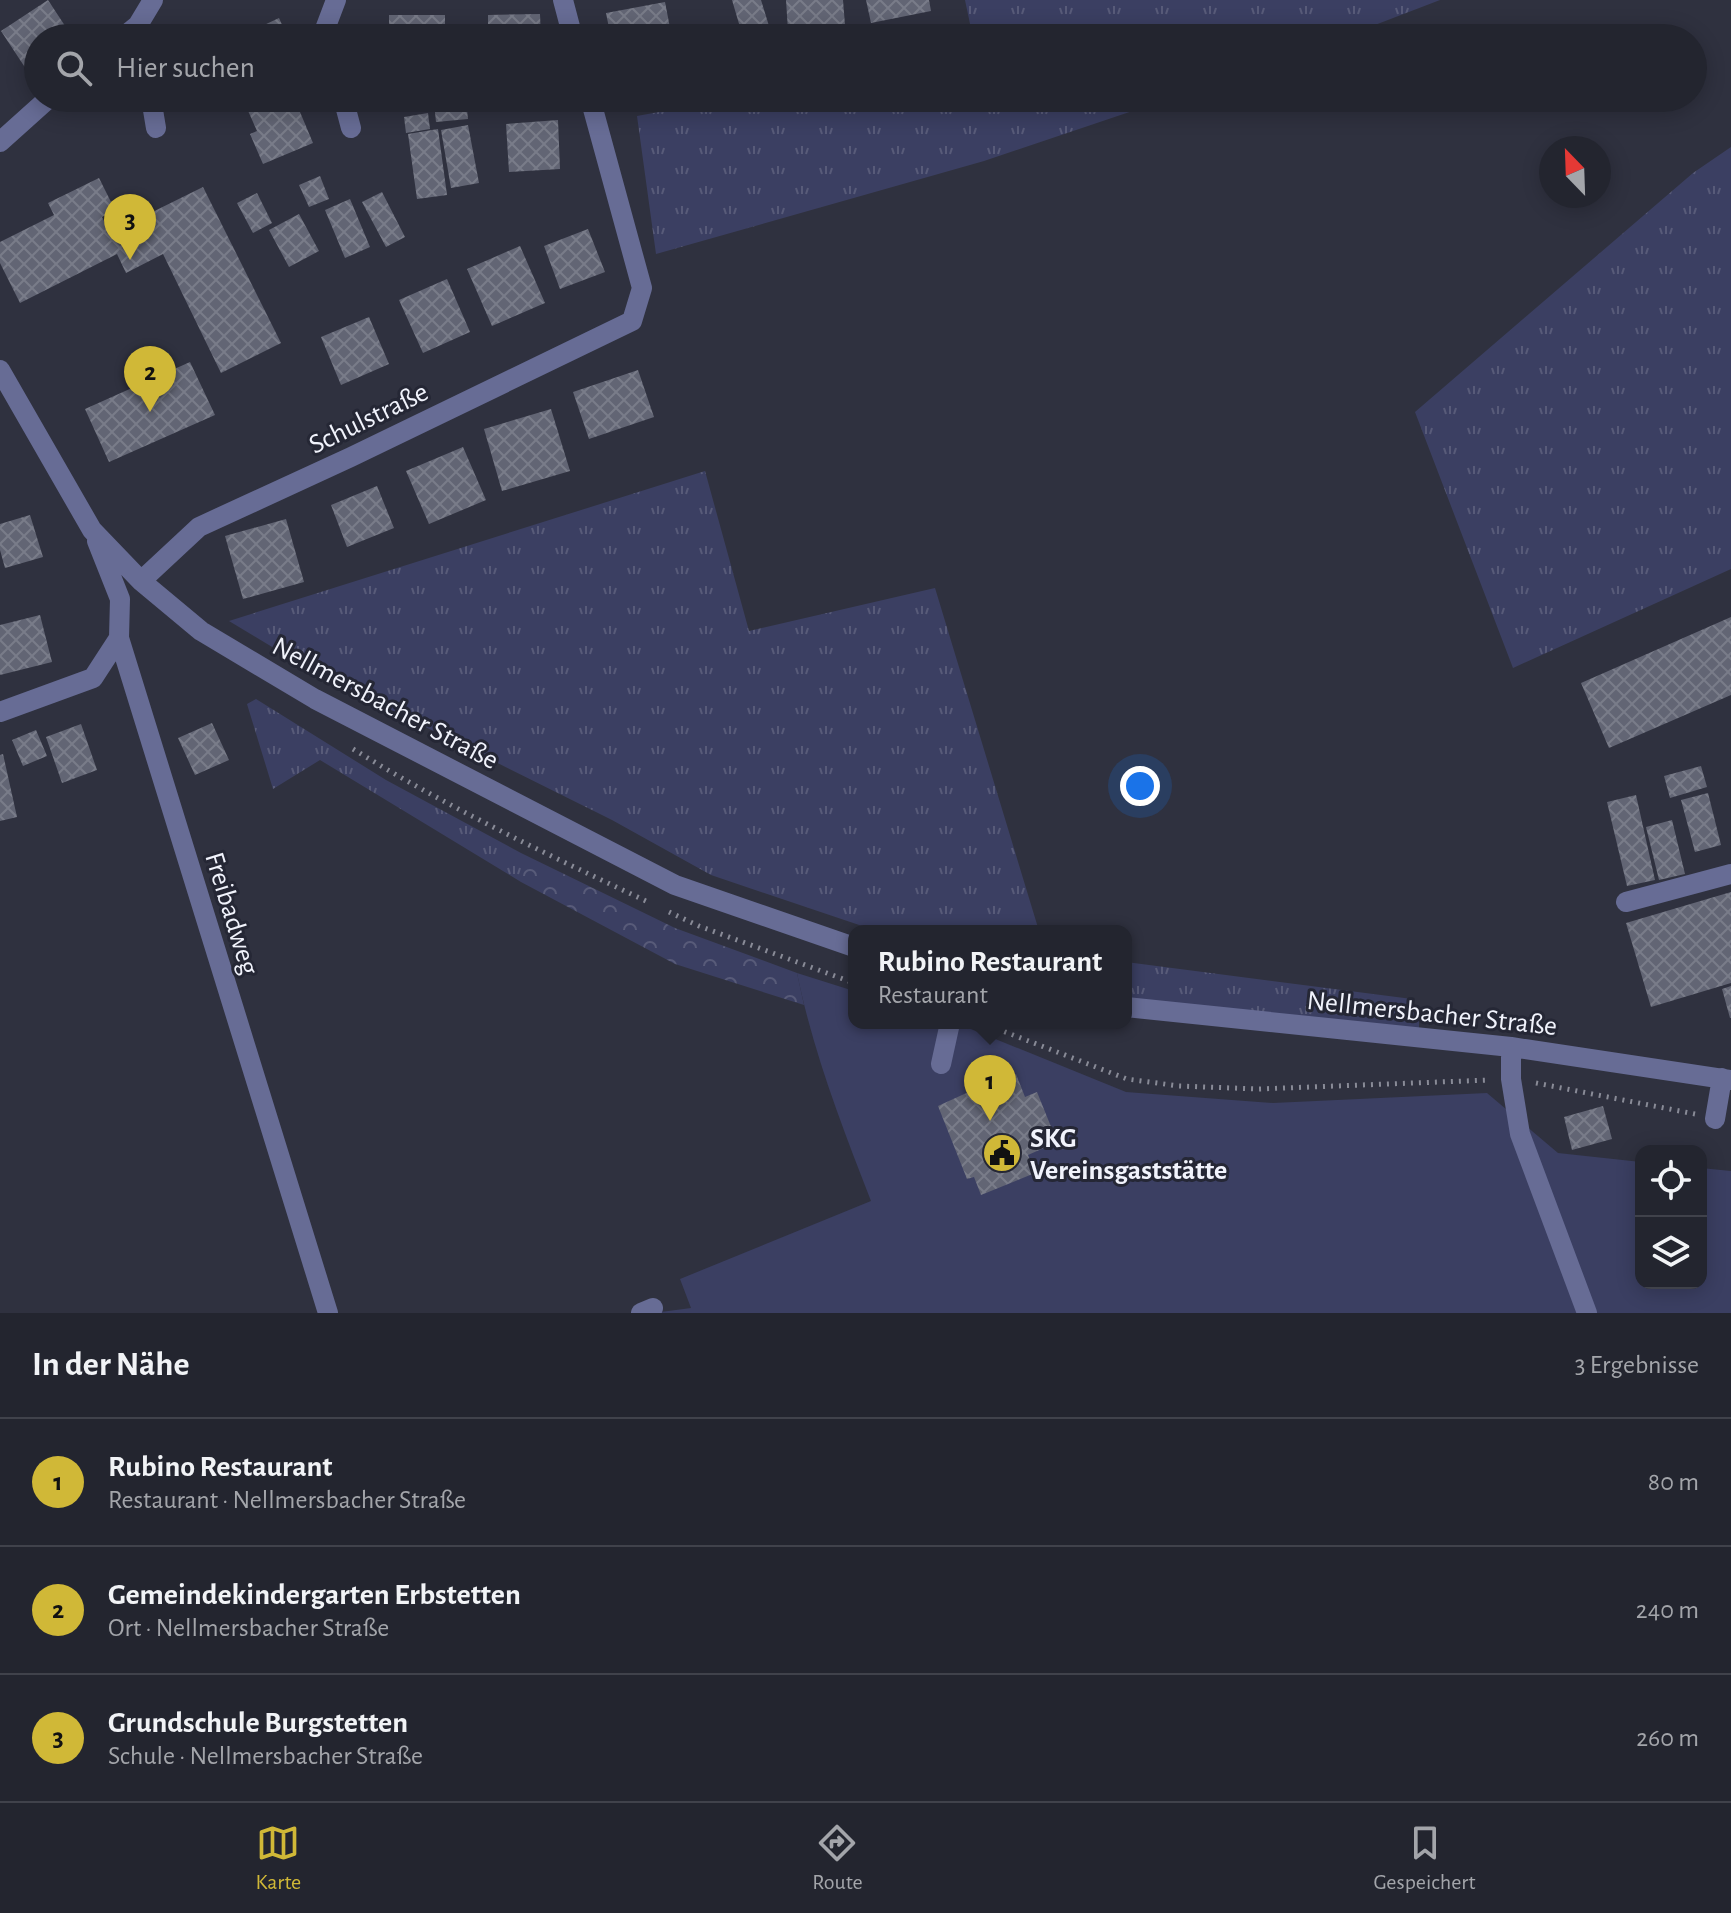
<!DOCTYPE html>
<html lang="de">
<head>
<meta charset="utf-8">
<style>
	body { margin:0; font-family:"Alegreya Sans",sans-serif; background:#2b2d37; color:#f1f3f6 }
	.controls { position:absolute; right:24px; bottom:24px; display:grid; overflow:hidden; border-radius:16px; box-shadow:0 4px 20px #0003 }
	.controls button { width:72px; height:72px; display:grid; place-items:center; padding:0; border:0; border-bottom:2px solid #40424b; background:#23252f; color:#f1f3f6; font:40px sans-serif }
	.compass { position:absolute; left:1539px; top:136px; width:72px; height:72px; border-radius:50%; background:#23252f; box-shadow:0 4px 20px #0003; rotate:337deg }
	.you { position:absolute; left:1140px; top:786px; width:28px; height:28px; margin:-20px; border:6px solid #fff; border-radius:50%; background:#1a73e8; box-shadow:0 0 0 12px #1a73e833 }
	.badge { display:grid; place-items:center; width:52px; height:52px; border-radius:50%; background:#d0b837; color:#111; font-size:26px; font-weight:700 }
	.pin { position:absolute; translate:-50% -66px; filter:drop-shadow(0 2px 4px #0008) }
	.pin::after { content:''; position:absolute; top:42px; width:28px; height:24px; background:inherit; clip-path:polygon(0 0,100% 0,50% 100%) }
	.popup { position:absolute; left:848px; top:925px; width:284px; height:104px; box-sizing:border-box; display:grid; place-content:center; border-radius:16px; background:#23252f; filter:drop-shadow(0 2px 6px #0005); font-size:26px; white-space:nowrap; color:#a3a5aa }
	.popup b { font-size:30px; color:#f1f3f6 }
	.popup::after { content:''; position:absolute; left:50%; top:100%; margin-left:-16px; border:16px solid transparent; border-top-color:#23252f }
	.list { margin:0; padding:0; list-style:none }
	h2 { display:flex; justify-content:space-between; align-items:center; height:104px; margin:0; padding:0 32px; font-size:34px }
	h2 small { font-size:26px; font-weight:400; color:#a3a5aa }
	.list li { display:grid; grid-template-columns:52px 1fr auto; gap:24px; align-items:center; box-sizing:border-box; height:128px; padding:0 32px; border-top:2px solid #40424b }
	.list b { display:block; font-size:30px; white-space:nowrap }
	.list p { margin:0; font-size:26px; white-space:nowrap; color:#a3a5aa }
	.list em { font-size:26px; font-style:normal; color:#a3a5aa }
	.icon { flex:none; width:44px; height:44px; fill:none; stroke:currentColor; stroke-width:2; stroke-linecap:round; stroke-linejoin:round }
	.map { position:relative; flex:none; width:1731px; height:1313px; overflow:hidden }
	.search { position:absolute; background:#23252f; box-shadow:0 4px 20px #0003; left:24px; right:24px; top:24px; height:88px; display:flex; align-items:center; gap:20px; box-sizing:border-box; padding:0 28px; border-radius:44px; color:#a3a5aa; font-size:30px }
	.sheet { height:488px; background:#23252f }
	nav { display:flex; justify-content:space-around; align-items:center; box-sizing:border-box; height:112px; border-top:2px solid #40424b; background:#23252f; font-size:22px; color:#a3a5aa }
	nav a { display:grid; justify-items:center; gap:4px }
	nav .on { color:#d0b837 }
	.map>svg:first-child { display:block }
	.grass { fill:url(#grass-tufts) }
	.forest { fill:url(#forest-crowns) }
	.green { fill:#3b3f62 }
	.building { fill:url(#building-cross-hatch) }
	.lines { fill:none; stroke-linecap:round; stroke-linejoin:round }
	.path { stroke:#898b97; stroke-width:5; stroke-dasharray:2 6; stroke-linecap:butt }
	.minor { stroke:#676c95; stroke-width:20 }
	.labels { text-anchor:middle; stroke-width:6; stroke-linejoin:round; paint-order:stroke }
	.street-label { font-size:28px; fill:#f1f3fc; stroke:#252735 }
	.poi-label { font-size:28px; font-weight:bold; fill:#f1f3fc; stroke:#252735; text-anchor:start }
</style>
</head>
<body>
<div class="map">
<svg width="1731" height="1313" viewBox="0 0 1731 1313">
	<defs>
		<pattern id="grass-tufts" width="24" height="20" patternUnits="userSpaceOnUse" patternTransform="scale(2)"><rect width="24" height="20" fill="#3b3f62"/><path d="M3 7l-1-3M5 7V3M7 7l1-3M15 17l-1-3M17 17v-4M19 17l1-3" fill="none" stroke="#585b79"/></pattern>
		<pattern id="forest-crowns" width="20" height="18" patternUnits="userSpaceOnUse" patternTransform="scale(2)"><rect width="20" height="18" fill="#3b3f62"/><path d="M2 6a3 3 0 1 1 6 0M12 15a3 3 0 1 1 6 0" fill="none" stroke="#585b79"/></pattern>
		<pattern id="building-cross-hatch" width="8" height="8" patternUnits="userSpaceOnUse" patternTransform="scale(2)"><rect width="8" height="8" fill="#626574"/><path d="M0 0l8 8M0 8l8-8" fill="none" stroke="#797c89"/></pattern>
	</defs>
	<rect width="100%" height="100%" fill="#2f313f"/>
	<!-- grass -->
	<path class="grass" d="M965 0H1440L1341 38H973Z
		M735 98H1171L984 161 656 254 637 116Z
		M1731 147V569L1513 668 1415 412 1693 173Z
		M705 471 749 631 935 588 1039 931H877L711 875 612 820 307 668 229 621Z
		M256 699 386 780 521 853V882L320 760 273 789 247 704Z
		M1126 962 1412 999 1419 1018V1028L1126 999Z"/>
	<!-- forest -->
	<path class="forest" d="M521 853 675 928 797 973 804 1005 675 964 521 882Z"/>
	<!-- green -->
	<path class="green" d="M797 973 854 991V1023H956L1126 1092 1273 1103 1487 1093 1558 1153 1641 1162V1283H1701V1168L1731 1171V1313H653L691 1308 680 1279 871 1201C842 1126 813 1052 797 973Z"/>
	<!-- building -->
	<path class="building" d="M48 0 73 38H38V65L28 72 1 31Z
		M732 0H761L769 26 742 34Z
		M786 0H843L845 25 788 31Z
		M866 0H929L931 11 871 23Z
		M665 2 672 38H611L606 13Z
		M540 14 541 38H488V15Z
		M389 15H445V38H389Z
		M279 18 288 38H236Z
		M258 98H303L307 109 300 112 313 143 263 164 250 134 257 131 245 104Z
		M466 100 468 119 436 122 434 103Z
		M428 113 430 129 406 133 404 117Z
		M558 120 560 169 509 172 506 124Z
		M468 125 479 183 451 188 441 130Z
		M438 129 447 195 417 199 408 134Z
		M320 176 329 199 309 207 299 185Z
		M99 178 115 210 102 217 110 233 203 187 281 343 221 373 163 254 126 273 117 254 20 303 0 263V242L54 215 48 203Z
		M382 192 405 237 386 247 362 202Z
		M257 193 272 223 253 233 237 203Z
		M350 199 370 247 345 258 325 210Z
		M299 214 319 251 289 267 269 230Z
		M588 229 605 272 560 289 544 246Z
		M520 246 545 303 492 326 467 269Z
		M447 279 470 332 423 353 399 300Z
		M369 317 389 364 341 385 321 337Z
		M190 362 215 415 109 462 85 409Z
		M638 370 654 417 589 439 573 392Z
		M551 409 570 471 502 491 484 429Z
		M463 447 486 500 429 524 406 471Z
		M377 486 394 528 347 547 331 505Z
		M30 515 43 557 5 568 0 550V524Z
		M286 519 304 582 243 599 225 536Z
		M40 615 52 662 0 675V625Z
		M1731 617V695L1609 748 1581 683Z
		M212 723 229 760 195 775 178 738Z
		M81 724 97 770 62 783 46 737Z
		M36 730 47 756 23 766 12 740Z
		M3 754 17 817 0 821V755Z
		M1701 766 1707 787 1670 798 1664 776Z
		M1708 793 1721 845 1695 852 1681 800Z
		M1636 795 1655 880 1627 886 1607 802Z
		M1672 820 1685 874 1659 880 1646 827Z
		M1731 892V983L1651 1007 1626 923Z
		M1731 986V1018H1730L1722 989Z
		M1016 1074 1025 1097 1037 1092 1056 1139 1044 1144 1046 1147 1028 1155 1035 1173 981 1195 974 1177 967 1179 938 1106 997 1079 998 1082Z
		M1603 1106 1612 1139 1572 1150 1564 1117Z"/>
	<g class="lines">
		<!-- path -->
		<path class="path" d="M353 749C447 807 546 854 646 901
			M669 912 699 926 854 983
			M982 1023 1127 1079 1179 1086 1259 1089 1490 1080
			M1536 1083 1695 1114"/>
		<!-- minor -->
		<path class="minor" d="M563 0 573 38
			M122 38 138 25 153 0
			M328 38 325 29 336 0
			M151 98 156 128
			M343 98 351 128
			M0 142 49 98
			M0 370 92 530 141 581 201 631 315 699 675 885 854 947
			M97 541 120 599 119 638 328 1313
			M141 581 199 527 351 457 632 321 642 288 590 98
			M0 712 93 678 119 638
			M1626 902 1731 874
			M1126 1007 1511 1047 1731 1080
			M1511 1047V1079L1520 1134 1587 1313
			M941 1064 950 1023
			M1715 1119 1722 1078
			M641 1313 653 1308"/>
	</g>
	<!-- icons -->
	<defs>
		<symbol id="civic-disc" viewBox="-11 -11 22 22"><circle r="9.5" fill="#d0b837" stroke="#252735"/><path d="M-.6-6.5H3V-4.5H.6V-3L4-1V1h2V6H-6V1h2V-1L-.6-3ZM-1.2 2.5V6h2.4V2.5Z" fill="#111"/></symbol>
	</defs>
	<g fill-rule="evenodd">
		<use href="#civic-disc" x="980" y="1131" width="44" height="44"/>
	</g>
	<g class="labels">
		<!-- street labels -->
		<g class="street-label">
			<text transform="translate(368 417) rotate(-26)" y="10">Schulstraße</text>
			<text transform="translate(386 702) rotate(28)" y="10">Nellmersbacher Straße</text>
			<text transform="translate(233 913) rotate(73)" y="10">Freibadweg</text>
			<text transform="translate(1432 1012) rotate(6)" y="10">Nellmersbacher Straße</text>
		</g>
		<!-- poi labels -->
		<g class="poi-label">
			<text x="1030" y="1147">SKG<tspan x="1030" dy="32">Vereinsgaststätte</tspan></text>
		</g>
	</g>
</svg>
<div class="controls">
<button><svg class="icon" aria-label="locate" viewBox="0 0 24 24"><circle cx="12" cy="12" r="6"/><path d="M12 2v4M12 18v4M2 12h4M18 12h4"/></svg></button>
<button><svg class="icon" aria-label="layers" viewBox="0 0 24 24"><path d="M12 4l9 5-9 5-9-5zM3 14l9 5 9-5"/></svg></button>
</div>
<svg class="compass" viewBox="-18 -18 36 36"><path d="M0-13l5 13h-10z" fill="#e53935"/><path d="M0 13l5-13h-10z" fill="#a3a5aa"/></svg>
<div class="you"></div>
<div class="pin badge" style="left:990px;top:1121px">1</div>
<div class="popup"><b>Rubino Restaurant</b>Restaurant</div>
<div class="pin badge" style="left:150px;top:412px">2</div>
<div class="pin badge" style="left:130px;top:260px">3</div>
<div class="search"><svg class="icon" aria-label="search" viewBox="0 0 24 24"><circle cx="10" cy="10" r="6"/><path d="M15 15l6 6"/></svg>Hier suchen</div>
</div>
<section class="sheet">
<h2>In der Nähe<small>3 Ergebnisse</small></h2>
<ul class="list">
<li><span class="badge">1</span><div><b>Rubino Restaurant</b><p>Restaurant · Nellmersbacher Straße</p></div><em>80 m</em></li>
<li><span class="badge">2</span><div><b>Gemeindekindergarten Erbstetten</b><p>Ort · Nellmersbacher Straße</p></div><em>240 m</em></li>
<li><span class="badge">3</span><div><b>Grundschule Burgstetten</b><p>Schule · Nellmersbacher Straße</p></div><em>260 m</em></li>
</ul>
</section>
<nav>
<a class="on"><svg class="icon" aria-label="map" viewBox="0 0 24 24"><path d="M3 6l6-2 6 2 6-2v14l-6 2-6-2-6 2zM9 4v14M15 6v14"/></svg>Karte</a>
<a><svg class="icon" aria-label="directions" viewBox="0 0 24 24"><path d="M12 3l9 9-9 9-9-9zM9 14v-3h6M13 9l2 2-2 2"/></svg>Route</a>
<a><svg class="icon" aria-label="saved" viewBox="0 0 24 24"><path d="M7 4h10v16l-5-4-5 4z"/></svg>Gespeichert</a>
</nav>
</body>
</html>
